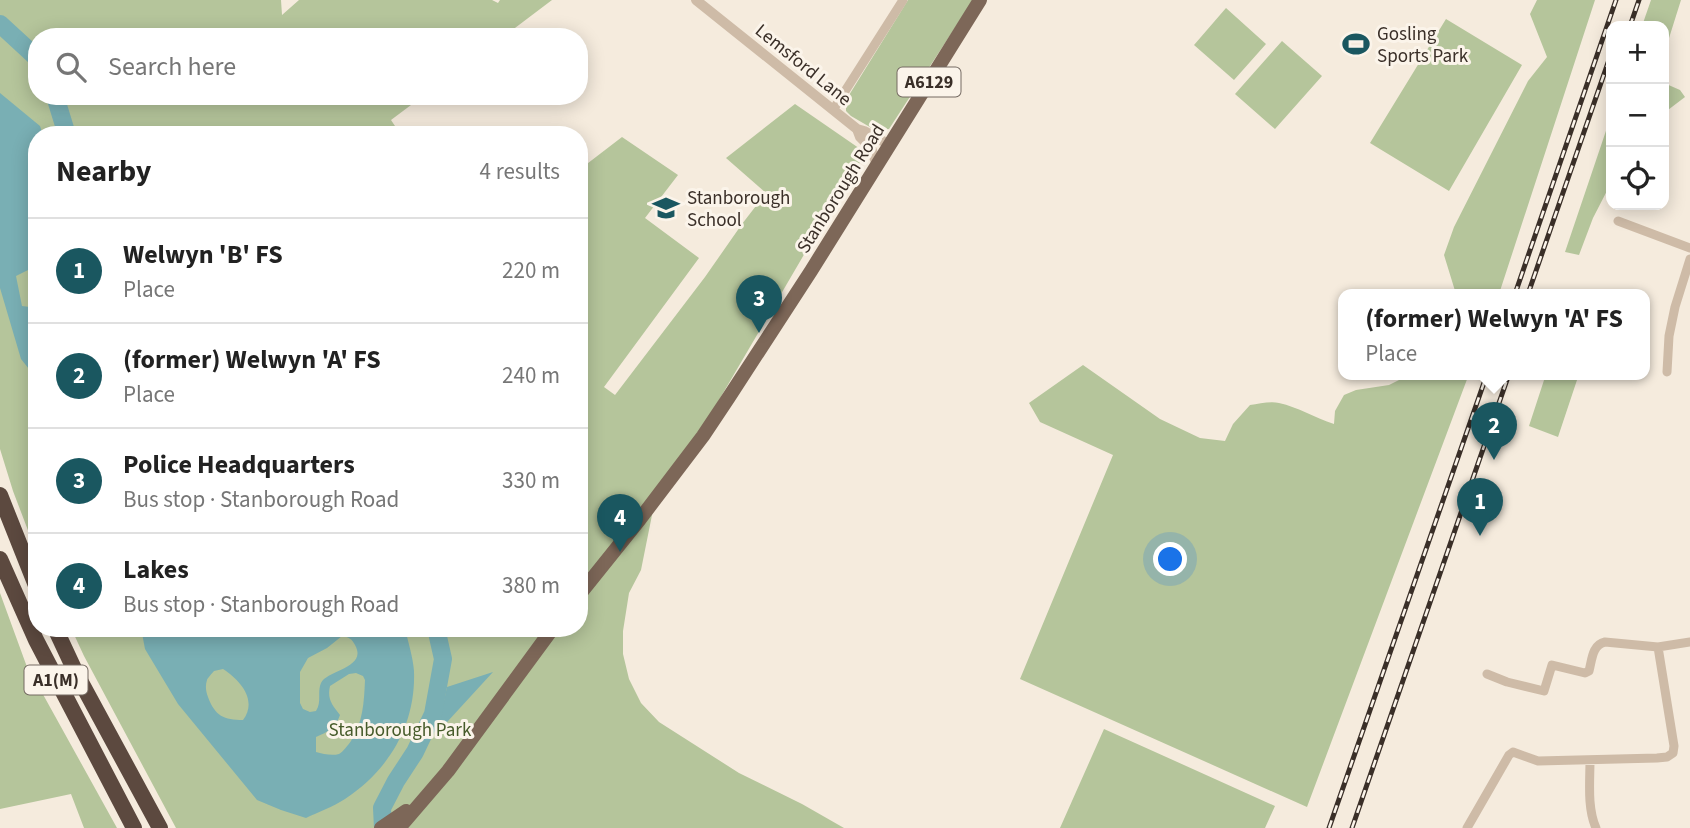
<!DOCTYPE html>
<html lang="en">
<head>
<meta charset="utf-8">
<style>
	body { margin:0; font-family:"Source Sans 3",sans-serif; background:#f2f2f2; color:#222 }
	.controls { position:absolute; right:21px; top:21px; display:grid; overflow:hidden; border-radius:14px; box-shadow:0 4px 18px #0003 }
	.controls button { width:63px; height:63px; display:grid; place-items:center; padding:0; border:0; border-bottom:2px solid #e0e0e0; background:#fff; color:#222; font:35px sans-serif }
	.you { position:absolute; left:1171px; top:560px; width:24px; height:24px; margin:-18px; border:5px solid #fff; border-radius:50%; background:#1a73e8; box-shadow:0 0 0 10px #1a73e833 }
	.badge { display:grid; place-items:center; width:46px; height:46px; border-radius:50%; background:#1a5760; color:#fff; font-size:23px; font-weight:700 }
	.pin { position:absolute; translate:-50% -58px; filter:drop-shadow(0 2px 4px #0008) }
	.pin::after { content:''; position:absolute; top:37px; width:24px; height:21px; background:inherit; clip-path:polygon(0 0,100% 0,50% 100%) }
	.popup { position:absolute; left:1338px; top:289px; width:312px; height:91px; box-sizing:border-box; display:grid; place-content:center; border-radius:14px; background:#fff; filter:drop-shadow(0 2px 5px #0005); font-size:23px; white-space:nowrap; color:#767676 }
	.popup b { font-size:26px; color:#222 }
	.popup::after { content:''; position:absolute; left:50%; top:100%; margin-left:-14px; border:14px solid transparent; border-top-color:#fff }
	.list { margin:0; padding:0; list-style:none }
	h2 { display:flex; justify-content:space-between; align-items:center; height:91px; margin:0; padding:0 28px; font-size:30px }
	h2 small { font-size:23px; font-weight:400; color:#767676 }
	.list li { display:grid; grid-template-columns:46px 1fr auto; gap:21px; align-items:center; box-sizing:border-box; height:105px; padding:0 28px; border-top:2px solid #e0e0e0 }
	.list b { display:block; font-size:26px; white-space:nowrap }
	.list p { margin:0; font-size:23px; white-space:nowrap; color:#767676 }
	.list em { font-size:23px; font-style:normal; color:#767676 }
	.icon { flex:none; width:38px; height:38px; fill:none; stroke:currentColor; stroke-width:2; stroke-linecap:round; stroke-linejoin:round }
	.map { position:relative; flex:none; width:1690px; height:828px; overflow:hidden }
	.search { position:absolute; background:#fff; box-shadow:0 4px 18px #0003; left:28px; top:28px; width:560px; height:77px; display:flex; align-items:center; gap:18px; box-sizing:border-box; padding:0 24px; border-radius:28px; color:#767676; font-size:26px }
	.panel { position:absolute; background:#fff; box-shadow:0 4px 18px #0003; left:28px; top:126px; width:560px; height:511px; border-radius:28px }
	.map>svg:first-child { display:block }
	.green { fill:#b5c59b }
	.water { fill:#79afb4; fill-rule:evenodd }
	.lines { fill:none; stroke-linecap:round; stroke-linejoin:round }
	.river { stroke:#79afb4; stroke-width:18 }
	.minor { stroke:#cebba7; stroke-width:9 }
	.tertiary { stroke:#cebba7; stroke-width:10 }
	.primary { stroke:#7d6758; stroke-width:14 }
	.motorway { stroke:#5c493f; stroke-width:16 }
	.rail-casing { stroke:#3a2f28; stroke-width:5 }
	.rail { stroke:#fbf4ea; stroke-width:2.5; stroke-dasharray:8; stroke-linecap:butt }
	.labels { text-anchor:middle; stroke-width:6; stroke-linejoin:round; paint-order:stroke }
	.shield { fill:#fbf4ea; stroke:#746a62; stroke-width:2 }
	.shield-label { font-size:18px; font-weight:bold; fill:#3a2f28 }
	.poi-label { font-size:19px; fill:#3a2f28; stroke:#fbf4ea; text-anchor:start }
	.street-label { font-size:19px; fill:#3a2f28; stroke:#fbf4ea }
	.park-label { font-size:19px; fill:#465b2a; stroke:#fbf4ea }
</style>
</head>
<body>
<div class="map">
<svg width="1690" height="828" viewBox="0 0 1690 828">
	<rect width="100%" height="100%" fill="#f5ebdd"/>
	<!-- green -->
	<path class="green" d="M0 0H281L282 15 299 0H492L498 3 500 0H552L503 37H37V96H423L391 120 401 135H37V554L13 491 0 449Z
		M908 0H973L889 129 875 130 851 116 846 111V100Z
		M1537 0H1595L1499 294H1456L1444 255 1454 227 1528 81 1547 57 1530 14Z
		M1651 0H1681L1664 54V26H1642Z
		M1226 8 1266 44 1234 80 1194 45Z
		M1446 19 1522 65 1449 191 1370 143Z
		M1282 41 1322 76 1275 129 1235 94Z
		M1664 83 1680 90 1685 97 1664 113Z
		M795 104 866 153 833 205 702 429 658 485 641 570 629 593 623 631V654L629 679 641 703 659 722 739 773 802 804 844 828H176L84 656 71 628H579V170L622 137 678 175 645 218 699 258 604 387 615 395 705 277 742 224 766 193 726 158Z
		M1611 116V183L1593 218 1579 255 1565 252Z
		M1083 365 1160 419 1200 438 1225 441 1233 424 1250 405C1259 404 1270 401 1279 403 1298 407 1315 418 1334 424L1335 411 1344 395 1356 390 1389 385 1411 374H1469L1307 807 1020 679 1113 455 1040 422 1029 403Z
		M1546 374H1579L1558 437 1529 426Z
		M0 593 31 678 40 689 117 828H84L71 794 0 809Z
		M1104 729 1275 806 1265 828H1060Z"/>
	<!-- water -->
	<path class="water" d="M0 93 40 126 43 135H37V274L28 270 16 276 22 306 37 308V379L21 359 0 288Z
		M141 628H405C408 642 413 657 414 671 416 725 389 770 345 799 333 807 318 812 306 818L281 810 257 800 178 704 145 649ZM342 636C349 637 352 639 355 645 368 668 327 670 321 683 317 692 322 702 316 711L310 712 303 709 300 703V672L308 658 327 648ZM223 669C240 680 258 700 243 720 224 720 215 716 208 697 206 692 205 686 207 680 207 679 213 672 214 671ZM356 673 363 676 365 680C364 703 363 722 351 741 348 745 343 752 339 754 332 756 323 754 316 752V737C328 732 336 727 340 715 332 705 327 699 330 686L349 674Z
		M493 672 437 733 447 687Z"/>
	<g class="lines">
		<!-- river -->
		<path class="river" d="M0 24 37 58
			M55 96 67 135
			M383 828 382 808 396 781 415 752 433 714 443 659 436 628"/>
		<!-- minor -->
		<path class="minor" d="M833 110 903 0
			M1618 221 1690 248
			M1667 372 1669 336 1675 307 1690 259
			M1487 674 1507 682 1544 691 1552 665 1585 673 1589 671C1592 660 1592 645 1605 642L1658 647 1690 642
			M1590 760C1590 781 1587 808 1596 828
			M1467 828 1509 755 1513 752 1538 761 1657 758 1667 757 1673 753 1674 746 1658 647"/>
		<!-- tertiary -->
		<path class="tertiary" d="M696 0 857 129 864 131 890 145
			M857 129 860 137 871 148 877 165"/>
		<!-- primary -->
		<path class="primary" d="M579 595 640 519 703 436 729 397 811 271 980 0
			M381 828 406 811
			M399 828 448 771 553 628"/>
		<!-- motorway -->
		<path class="motorway" d="M0 495 37 588
			M0 559 36 640 134 828
			M55 628 76 673 160 828"/>
		<defs>
			<path id="rail" d="M1630 26 1639 0
				M1515 294 1616 0
				M1528 294 1611 54
				M1329 828 1487 374
				M1352 828 1509 374"/>
		</defs>
		<!-- rail casing -->
		<use href="#rail" class="rail-casing"/>
		<!-- rail -->
		<use href="#rail" class="rail"/>
	</g>
	<!-- icons -->
	<defs>
		<symbol id="stadium-bare" viewBox="-9 -9 18 18"><path d="M0-5a6.5 5 0 1 0 0 10a6.5 5 0 1 0 0-10ZM-3.5-1.8h7v3.6h-7Z" fill="#1a5760" stroke="#fbf4ea" stroke-width="2.5" paint-order="stroke"/></symbol>
		<symbol id="school-bare" viewBox="-9 -9 18 18"><path d="M0-5L7-2L0 1L-7-2ZM-4 1L0 2.5L4 1V4Q0 6-4 4Z" fill="#1a5760" stroke="#fbf4ea" stroke-width="2.5" paint-order="stroke"/></symbol>
	</defs>
	<g fill-rule="evenodd">
		<use href="#stadium-bare" x="1337" y="25" width="38" height="38"/>
		<use href="#school-bare" x="647" y="189" width="38" height="38"/>
	</g>
	<g class="labels">
		<!-- shield labels -->
		<g class="shield">
			<rect x="897.5" y="67.5" width="63" height="29" rx="5"/>
			<rect x="24.5" y="665.5" width="63" height="29" rx="5"/>
		</g>
		<g class="shield-label">
			<text x="929" y="88">A6129</text>
			<text x="56" y="686">A1(M)</text>
		</g>
		<!-- poi labels -->
		<g class="poi-label">
			<text x="1377" y="40">Gosling<tspan x="1377" dy="22">Sports Park</tspan></text>
			<text x="687" y="204">Stanborough<tspan x="687" dy="22">School</tspan></text>
		</g>
		<!-- street labels -->
		<g class="street-label">
			<text transform="translate(804 64) rotate(39)" y="7">Lemsford Lane</text>
			<text transform="translate(840 188) rotate(-58)" y="7">Stanborough Road</text>
		</g>
		<!-- park labels -->
		<g class="park-label">
			<text x="400" y="736">Stanborough Park</text>
		</g>
	</g>
</svg>
<div class="controls">
<button>+</button>
<button>−</button>
<button><svg class="icon" aria-label="locate" viewBox="0 0 24 24"><circle cx="12" cy="12" r="6"/><path d="M12 2v4M12 18v4M2 12h4M18 12h4"/></svg></button>
</div>
<div class="you"></div>
<div class="pin badge" style="left:1480px;top:536px">1</div>
<div class="pin badge" style="left:1494px;top:460px">2</div>
<div class="popup"><b>(former) Welwyn 'A' FS</b>Place</div>
<div class="pin badge" style="left:759px;top:333px">3</div>
<div class="pin badge" style="left:620px;top:552px">4</div>
<div class="search"><svg class="icon" aria-label="search" viewBox="0 0 24 24"><circle cx="10" cy="10" r="6"/><path d="M15 15l6 6"/></svg>Search here</div>
<section class="panel">
<h2>Nearby<small>4 results</small></h2>
<ul class="list">
<li><span class="badge">1</span><div><b>Welwyn 'B' FS</b><p>Place</p></div><em>220 m</em></li>
<li><span class="badge">2</span><div><b>(former) Welwyn 'A' FS</b><p>Place</p></div><em>240 m</em></li>
<li><span class="badge">3</span><div><b>Police Headquarters</b><p>Bus stop · Stanborough Road</p></div><em>330 m</em></li>
<li><span class="badge">4</span><div><b>Lakes</b><p>Bus stop · Stanborough Road</p></div><em>380 m</em></li>
</ul>
</section>
</div>
</body>
</html>
